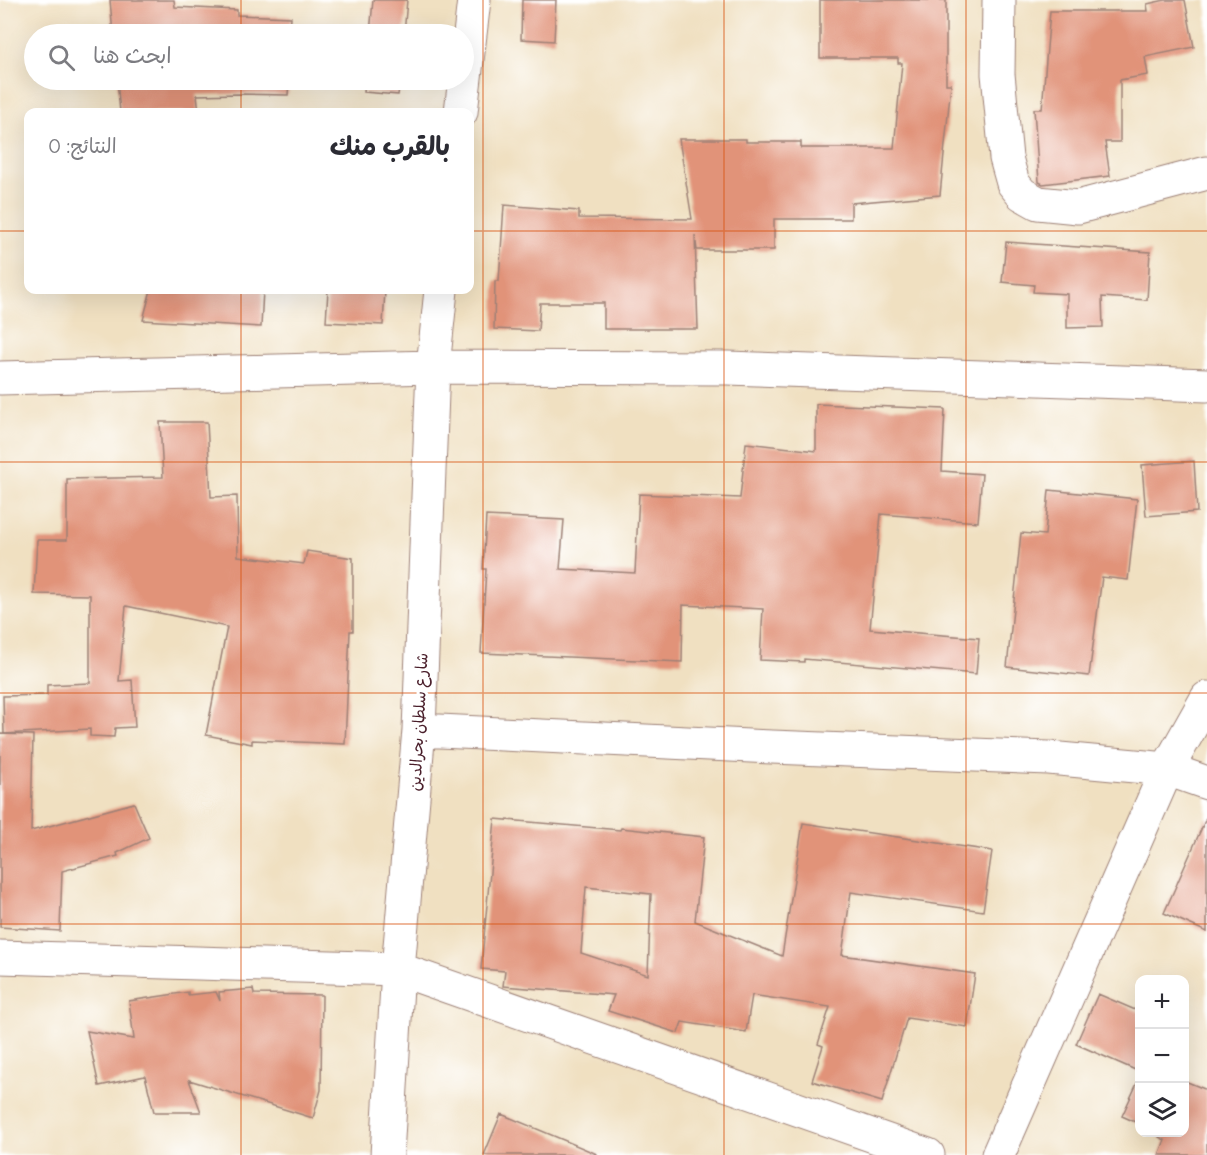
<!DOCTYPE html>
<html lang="ar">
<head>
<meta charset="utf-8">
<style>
	body { margin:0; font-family:Delius,"Playpen Sans Arabic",sans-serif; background:#f2f2f3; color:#2b2b33; direction:rtl }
	.controls { position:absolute; right:18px; bottom:18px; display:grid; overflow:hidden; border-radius:12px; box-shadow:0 6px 24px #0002 }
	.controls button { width:54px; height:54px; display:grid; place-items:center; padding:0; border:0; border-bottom:2px solid #e1e1e2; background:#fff; color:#2b2b33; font:30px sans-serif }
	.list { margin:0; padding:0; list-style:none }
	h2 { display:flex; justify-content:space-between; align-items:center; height:78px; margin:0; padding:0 24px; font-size:26px }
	h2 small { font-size:20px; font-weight:400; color:#7c7c81 }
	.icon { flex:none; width:33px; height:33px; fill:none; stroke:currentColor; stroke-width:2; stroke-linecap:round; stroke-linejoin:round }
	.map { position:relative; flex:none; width:1207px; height:1155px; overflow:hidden; direction:ltr }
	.search { position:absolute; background:#fff; box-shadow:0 6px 24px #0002; left:24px; top:24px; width:450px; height:66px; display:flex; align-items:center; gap:15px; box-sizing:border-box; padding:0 21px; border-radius:33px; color:#7c7c81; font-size:22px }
	.panel { position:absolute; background:#fff; box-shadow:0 6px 24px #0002; left:24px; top:108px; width:450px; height:186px; border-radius:12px; direction:rtl }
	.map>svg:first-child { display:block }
	.building { fill:#e19379; fill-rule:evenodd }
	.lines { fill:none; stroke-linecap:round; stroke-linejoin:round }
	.minor-casing { stroke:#9d8076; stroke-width:35 }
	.minor { stroke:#fff; stroke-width:33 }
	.grid { fill:none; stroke:#d8530f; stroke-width:1.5; stroke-opacity:0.55 }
	.labels { text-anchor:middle; stroke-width:6; stroke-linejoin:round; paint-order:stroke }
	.street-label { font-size:16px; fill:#4a1f2b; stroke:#fff }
</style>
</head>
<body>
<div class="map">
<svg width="1207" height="1155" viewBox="0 0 1207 1155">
	<rect width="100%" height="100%" fill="#fff"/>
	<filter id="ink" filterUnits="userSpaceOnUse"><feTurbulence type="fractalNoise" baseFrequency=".0167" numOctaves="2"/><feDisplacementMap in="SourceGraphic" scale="12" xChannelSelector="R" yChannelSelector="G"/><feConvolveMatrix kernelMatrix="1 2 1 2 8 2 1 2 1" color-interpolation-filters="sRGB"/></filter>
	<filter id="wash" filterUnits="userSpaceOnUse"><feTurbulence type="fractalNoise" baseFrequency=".008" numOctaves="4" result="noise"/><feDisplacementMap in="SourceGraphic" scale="24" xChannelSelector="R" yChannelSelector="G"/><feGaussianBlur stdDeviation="1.35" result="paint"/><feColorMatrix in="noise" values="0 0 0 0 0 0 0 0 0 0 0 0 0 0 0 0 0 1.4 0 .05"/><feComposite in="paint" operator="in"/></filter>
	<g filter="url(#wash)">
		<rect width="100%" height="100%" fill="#f0e0c1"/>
		<g id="blocks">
			<!-- building -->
			<path class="building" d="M110 0H174L175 7 237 10V15L291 17 290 34H113Z
				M373 0H407L404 34H370Z
				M522 0H556L554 41 521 39Z
				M820 0H946V84H951L940 195 851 203V219H774V250H697L695 235 698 329H604V303H540L538 331 494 329 495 281H499L504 205 579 211V218L692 219 679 139H746V142H801V148H894L902 63H898V58H820Z
				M1165 0H1185L1194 47 1145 57 1148 75 1120 80V142H1105L1110 176 1043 184 1039 182 1034 109H1042L1050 11H1148L1147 4Z
				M117 80H289L288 95 239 94 197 95 199 112H120Z
				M365 80H400L398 95 364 92Z
				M1006 242 1150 252 1147 300 1102 297 1103 327 1067 328V294L1033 292 1034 285 1002 282Z
				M151 290H263L261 327 143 320Z
				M328 290H385L383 325 326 322Z
				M816 404 945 409 942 471 982 474 978 522 881 514 870 629 979 638 976 674 804 659V662L760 660 763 609 683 605 682 662 481 653 486 569H483L486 516 564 520 560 569 635 573 639 494 740 498 746 443 816 451Z
				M160 422H207L211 497 237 496 238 556 304 564 307 551 353 558V631H350L345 744 252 740V744L206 735 227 627 126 606 119 681 132 680 135 727 115 728 114 737 90 736V729L4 734 3 696 47 695V685L90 683V595L34 594 37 540H67V479L163 477Z
				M1194 461 1197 512 1146 516 1142 465Z
				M1049 490 1137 499 1128 580 1102 577 1089 676 1007 667 1021 533 1045 535Z
				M0 734 33 735 31 831 134 803 149 838 117 853 118 856 62 871 60 931 0 927Z
				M1207 816V932L1164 913Z
				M495 819 620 830 621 828 704 837 695 921 782 956 803 823 992 851 983 911 851 892 842 955 975 974 967 1027 907 1018 882 1102 812 1081 823 1046 818 1044 830 1007 752 995 746 1032 682 1022 678 1033 608 1011 614 995 503 986 505 971 481 969ZM586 887 651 894 648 975 581 953Z
				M253 989 254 994 322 995 321 1090 313 1118 189 1080 201 1112H154L145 1076 99 1086 87 1031 134 1039 129 1001 188 992V995L216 992 220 1001 219 992Z
				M1098 994 1140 1012V1072L1076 1044Z
				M1140 1077V1124L1122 1116Z
				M1185 1081 1207 1090V1155H1159L1165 1140 1159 1137V1132H1185Z
				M501 1114 597 1154V1155H484Z"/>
		</g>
	</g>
	<g filter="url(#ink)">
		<use href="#blocks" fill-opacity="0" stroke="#9d8076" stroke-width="1.5"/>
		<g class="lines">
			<defs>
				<path id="minor" d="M999 0 998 74 1006 158 1013 183 1022 194 1038 203 1078 207 1207 173
					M461 112 474 0
					M0 378 433 367 728 368 1207 385
					M419 730 772 747 1049 758 1167 769 1207 783
					M0 957 398 969 928 1155
					M387 1155 398 969 419 730 433 367 441 290
					M998 1155 1167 769 1207 698"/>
			</defs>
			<!-- minor casing -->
			<use href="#minor" class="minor-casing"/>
			<!-- minor -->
			<use href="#minor" class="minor"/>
		</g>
	</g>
	<!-- grid -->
	<path class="grid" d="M241 0V34M483 0V1155M724 0V1155M966 0V1155M241 80V112M0 231H28M470 231H1207M241 290V1155M0 462H1207M0 693H1207M0 924H1207"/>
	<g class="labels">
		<!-- street labels -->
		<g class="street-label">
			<text transform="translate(418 722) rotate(-87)" y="6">شارع سلطان بحرالدين</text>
		</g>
	</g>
</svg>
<div class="controls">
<button>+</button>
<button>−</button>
<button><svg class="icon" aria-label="layers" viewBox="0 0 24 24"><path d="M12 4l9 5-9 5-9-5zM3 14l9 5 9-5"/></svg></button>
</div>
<div class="search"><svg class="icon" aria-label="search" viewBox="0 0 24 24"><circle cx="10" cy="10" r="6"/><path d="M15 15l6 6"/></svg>ابحث هنا</div>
<section class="panel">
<h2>بالقرب منك<small>النتائج: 0</small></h2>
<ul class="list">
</ul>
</section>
</div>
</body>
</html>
